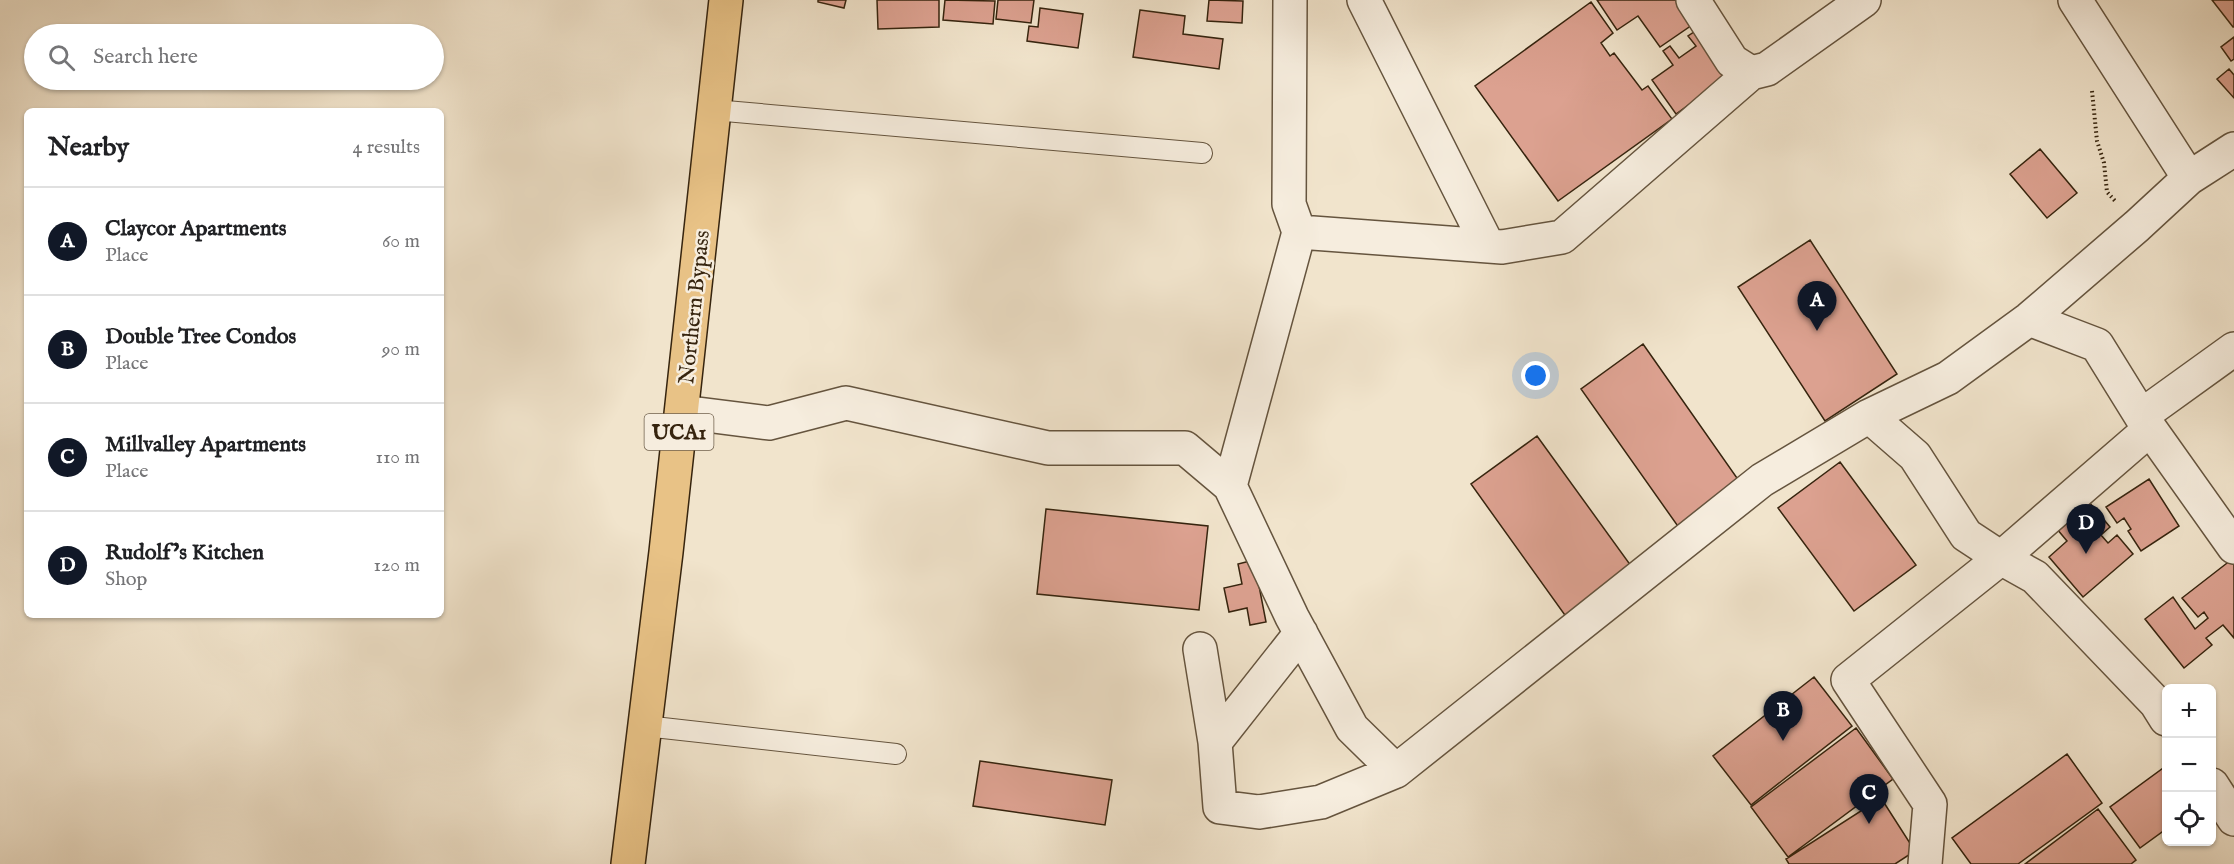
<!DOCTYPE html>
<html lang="en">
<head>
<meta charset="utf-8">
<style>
	body { margin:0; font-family:"IM FELL English",serif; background:#f2f2f2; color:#202124 }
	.controls { position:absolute; right:18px; bottom:18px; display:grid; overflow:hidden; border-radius:9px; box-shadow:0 2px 4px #0004 }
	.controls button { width:54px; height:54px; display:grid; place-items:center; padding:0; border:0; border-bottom:2px solid #e0e0e0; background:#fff; color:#202124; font:30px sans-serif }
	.you { position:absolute; left:1536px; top:376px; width:21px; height:21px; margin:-15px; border:4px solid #fff; border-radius:50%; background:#1a73e8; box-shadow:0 0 0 9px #1a73e833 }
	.badge { display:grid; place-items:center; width:39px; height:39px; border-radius:50%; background:#111827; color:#fff; font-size:20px; font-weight:700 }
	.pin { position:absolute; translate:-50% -50px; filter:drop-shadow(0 2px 3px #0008) }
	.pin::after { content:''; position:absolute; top:32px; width:21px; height:18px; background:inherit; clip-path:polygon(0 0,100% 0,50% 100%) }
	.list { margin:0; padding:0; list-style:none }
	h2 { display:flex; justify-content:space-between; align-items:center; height:78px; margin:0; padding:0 24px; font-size:26px }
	h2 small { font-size:20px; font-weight:400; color:#757577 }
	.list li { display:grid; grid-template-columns:39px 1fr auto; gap:18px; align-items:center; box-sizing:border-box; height:108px; padding:0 24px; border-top:2px solid #e0e0e0 }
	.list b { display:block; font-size:22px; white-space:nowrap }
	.list p { margin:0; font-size:20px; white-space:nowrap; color:#757577 }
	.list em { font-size:20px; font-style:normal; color:#757577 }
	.icon { flex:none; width:33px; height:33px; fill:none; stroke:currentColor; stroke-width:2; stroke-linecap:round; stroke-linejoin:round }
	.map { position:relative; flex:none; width:2234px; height:864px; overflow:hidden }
	.search { position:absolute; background:#fff; box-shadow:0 2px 4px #0004; left:24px; top:24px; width:420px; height:66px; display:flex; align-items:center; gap:15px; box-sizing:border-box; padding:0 21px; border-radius:33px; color:#757577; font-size:22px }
	.panel { position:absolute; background:#fff; box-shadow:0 2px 4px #0004; left:24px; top:108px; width:420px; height:510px; border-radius:9px }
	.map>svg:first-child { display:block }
	.building { fill:#dca190; stroke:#36240e; stroke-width:1.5 }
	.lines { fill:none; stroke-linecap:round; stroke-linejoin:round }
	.lane-casing { stroke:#65543e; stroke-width:22 }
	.street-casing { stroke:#65543e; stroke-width:36 }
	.primary-casing { stroke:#36240e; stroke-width:36 }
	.path { stroke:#36240e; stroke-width:4; stroke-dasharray:1.5 3; stroke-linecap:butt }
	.lane { stroke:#f6edde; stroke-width:20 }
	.street { stroke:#f6edde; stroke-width:33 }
	.primary { stroke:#e8c286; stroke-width:33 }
	.labels { text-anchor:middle; stroke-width:5; stroke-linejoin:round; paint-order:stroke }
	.shield { fill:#f6edde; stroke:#70604c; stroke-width:1.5 }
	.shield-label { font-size:21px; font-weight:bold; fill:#36240e }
	.street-label { font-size:22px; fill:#36240e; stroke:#f6edde }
</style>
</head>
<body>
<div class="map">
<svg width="2234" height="864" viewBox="0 0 2234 864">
	<rect width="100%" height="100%" fill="#f1e4cc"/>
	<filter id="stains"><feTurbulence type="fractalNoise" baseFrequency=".00333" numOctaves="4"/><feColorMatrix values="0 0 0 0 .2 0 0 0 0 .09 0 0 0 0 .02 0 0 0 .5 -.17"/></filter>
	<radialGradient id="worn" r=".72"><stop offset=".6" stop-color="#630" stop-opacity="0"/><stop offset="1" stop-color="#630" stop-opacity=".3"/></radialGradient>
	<!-- building -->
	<path class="building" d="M818 0H846L844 8 818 2Z
		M877 0H939V27L878 29Z
		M945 0 995 1 993 24 943 20Z
		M998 0H1034L1031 23 996 19Z
		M1209 0 1243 1 1242 23 1207 21Z
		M1597 0H1676L1692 25 1660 47 1638 16 1617 30Z
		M2212 0H2234V27H2233Z
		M1591 2 1613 33 1601 43 1610 56 1614 53 1642 90 1648 86 1672 119 1558 201 1475 86Z
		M1040 8 1083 14 1078 48 1027 41 1029 26 1038 27Z
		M1140 10 1185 16 1183 34 1223 39 1219 69 1133 57Z
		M1694 32 1727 77 1676 114 1652 80 1673 65 1663 51 1670 46 1679 58 1696 46 1688 36Z
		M2234 37V59L2231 61 2221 47Z
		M2229 69 2234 75V98L2217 79Z
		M2040 149 2077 193 2047 218 2010 174Z
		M1810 240 1897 374 1825 421 1738 287Z
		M1643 344 1744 488 1682 532 1581 389Z
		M1537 436 1634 570 1567 618 1471 484Z
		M1840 462 1916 565 1854 611 1778 508Z
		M2149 479 2179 526 2141 551 2128 531 2131 529 2124 518 2117 523 2106 507Z
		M2089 502 2110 527 2101 535 2108 543 2117 535 2133 554 2083 597 2049 557 2067 541 2057 529Z
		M1046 509 1208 526 1199 610 1037 594Z
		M1254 560 1266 622 1250 625 1247 608 1229 612 1224 588 1242 584 1238 564Z
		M2231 560 2234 564V638L2223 625 2206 638 2212 645 2184 668 2145 619 2173 597 2195 629 2208 618 2204 612 2198 617 2182 598Z
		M1814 677 1852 726 1751 805 1713 756Z
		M1856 728 1893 779 1788 857 1751 807Z
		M2067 754 2102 803 2018 864H1971L1952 838Z
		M980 761 1112 780 1105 825 973 806Z
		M2166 766V829L2140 848 2110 807Z
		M1881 798 1915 851 1895 864H1789L1786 859Z
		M2098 809 2136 860 2131 864H2025Z"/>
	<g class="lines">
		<defs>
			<path id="lane" d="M714 110 1202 153
				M645 726 896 754"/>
			<path id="street" d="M1364 0 1488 246
				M1693 0 1732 61 1751 73 1767 69 1864 0
				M2075 0 2189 178
				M1299 232 1502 247 1562 237 1751 73
				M2029 319 2097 345 2141 416 2234 547
				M682 412 769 423 846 403 1048 448H1185L1230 486 1292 617 1352 728 1396 771 1762 480 1869 416 1948 378 2029 319 2137 226 2189 178 2234 149
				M1869 416 1915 456 1966 535 2001 558 2035 577 2156 703 2166 719
				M2141 416 2234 349
				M1230 486 1299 232 1289 204 1290 0
				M1200 649 1215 742 1220 807 1259 812 1321 802 1396 771
				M1215 742 1301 633
				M2212 785 2234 819
				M1925 864 1930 804 1848 680 2001 558 2150 429"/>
			<path id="primary" d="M628 864 666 552 726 0"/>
		</defs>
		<!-- lane casing -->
		<use href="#lane" class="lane-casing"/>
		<!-- street casing -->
		<use href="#street" class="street-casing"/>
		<!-- primary casing -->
		<use href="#primary" class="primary-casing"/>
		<!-- path -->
		<path class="path" d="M2092 91 2097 141 2104 163 2107 192 2116 202"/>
		<!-- lane -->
		<use href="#lane" class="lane"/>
		<!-- street -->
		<use href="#street" class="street"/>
		<!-- primary -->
		<use href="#primary" class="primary"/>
	</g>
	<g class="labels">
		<!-- shield labels -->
		<rect class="shield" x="644.5" y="414" width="69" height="36" rx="4.5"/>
		<g class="shield-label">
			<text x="679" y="439">UCA1</text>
		</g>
		<!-- street labels -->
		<g class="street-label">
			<text transform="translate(693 307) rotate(-84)" y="8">Northern Bypass</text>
		</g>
	</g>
	<rect width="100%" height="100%" filter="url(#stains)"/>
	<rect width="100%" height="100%" fill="url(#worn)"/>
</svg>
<div class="controls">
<button>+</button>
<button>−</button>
<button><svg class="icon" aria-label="locate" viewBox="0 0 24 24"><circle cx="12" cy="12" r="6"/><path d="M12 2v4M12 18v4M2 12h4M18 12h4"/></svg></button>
</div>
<div class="you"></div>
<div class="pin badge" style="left:1817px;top:331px">A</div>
<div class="pin badge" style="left:1783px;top:741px">B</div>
<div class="pin badge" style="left:1869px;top:824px">C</div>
<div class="pin badge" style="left:2086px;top:554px">D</div>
<div class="search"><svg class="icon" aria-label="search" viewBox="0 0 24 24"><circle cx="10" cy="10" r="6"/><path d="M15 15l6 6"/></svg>Search here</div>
<section class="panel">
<h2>Nearby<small>4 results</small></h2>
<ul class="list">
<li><span class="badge">A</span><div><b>Claycor Apartments</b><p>Place</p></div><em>60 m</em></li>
<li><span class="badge">B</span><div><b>Double Tree Condos</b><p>Place</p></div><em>90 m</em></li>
<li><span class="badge">C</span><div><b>Millvalley Apartments</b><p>Place</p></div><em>110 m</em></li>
<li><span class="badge">D</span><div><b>Rudolf's Kitchen</b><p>Shop</p></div><em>120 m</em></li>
</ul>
</section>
</div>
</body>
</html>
